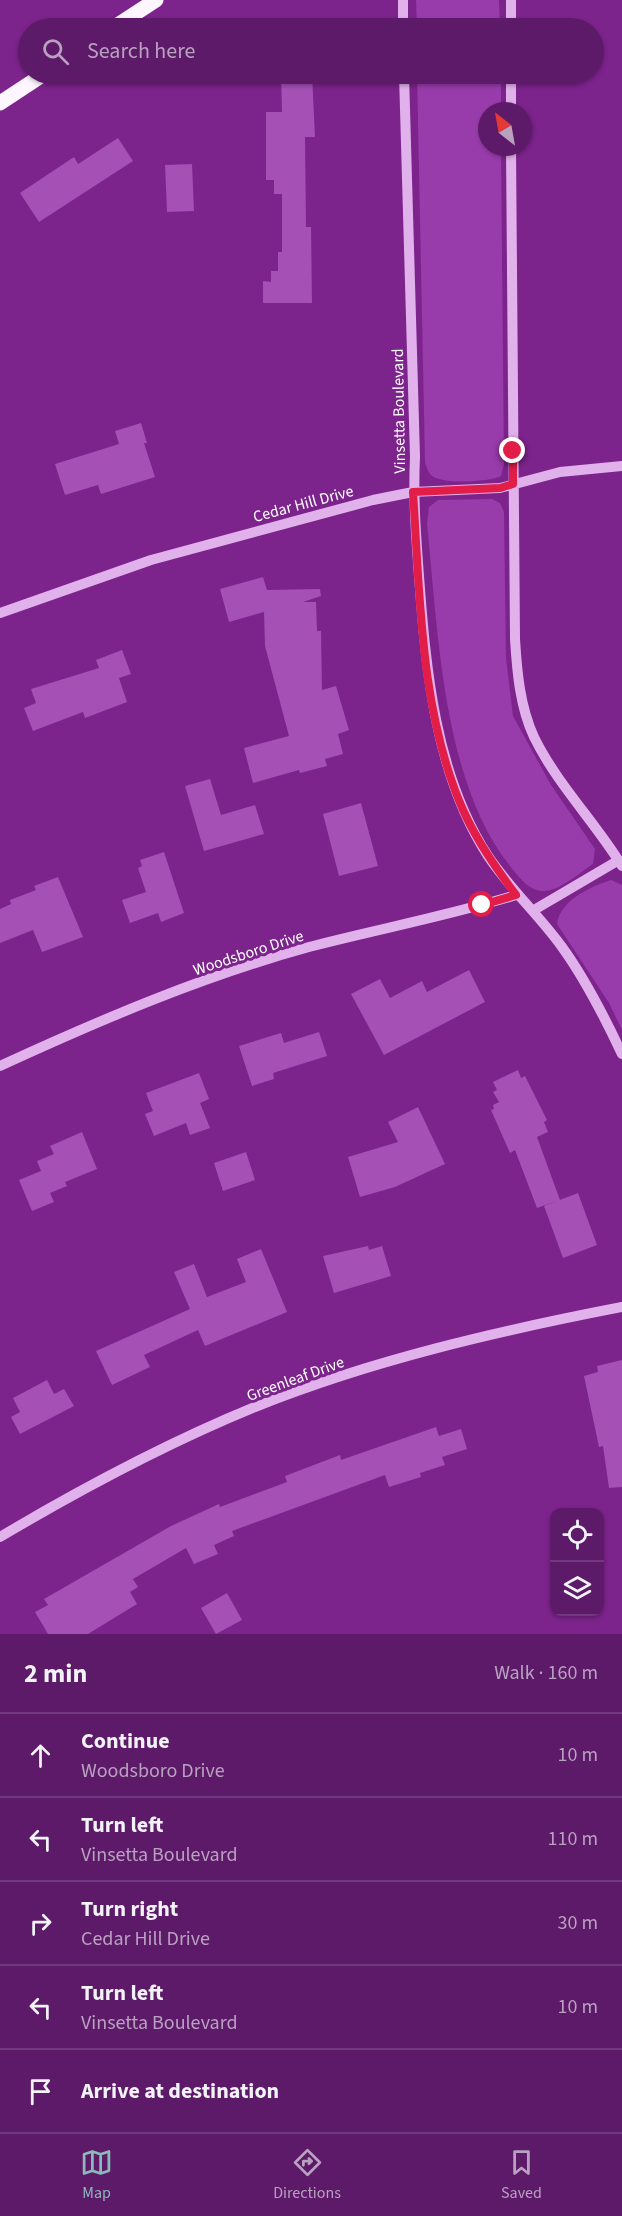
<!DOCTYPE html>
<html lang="en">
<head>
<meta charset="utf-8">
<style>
	body { margin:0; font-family:"Source Sans 3",sans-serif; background:#63236f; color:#f1f3f6 }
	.controls { position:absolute; right:18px; bottom:18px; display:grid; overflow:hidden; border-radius:12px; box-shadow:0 2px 4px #0004 }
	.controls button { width:54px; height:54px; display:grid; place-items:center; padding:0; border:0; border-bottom:2px solid #72387d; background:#5d1a69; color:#f1f3f6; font:30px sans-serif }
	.compass { position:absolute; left:478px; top:102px; width:54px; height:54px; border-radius:50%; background:#5d1a69; box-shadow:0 2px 4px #0004; rotate:329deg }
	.stop { position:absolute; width:18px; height:18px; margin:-14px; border:4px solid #e11d48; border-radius:50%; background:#fff }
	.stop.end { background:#e11d48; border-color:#fff; box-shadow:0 2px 6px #0008 }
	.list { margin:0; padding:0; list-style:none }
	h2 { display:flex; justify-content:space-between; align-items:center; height:78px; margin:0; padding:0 24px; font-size:26px }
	h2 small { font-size:20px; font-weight:400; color:#b9a1c0 }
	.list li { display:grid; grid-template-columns:39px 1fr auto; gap:18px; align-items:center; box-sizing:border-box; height:84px; padding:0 24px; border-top:2px solid #72387d }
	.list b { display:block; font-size:22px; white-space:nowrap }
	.list p { margin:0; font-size:20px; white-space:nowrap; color:#b9a1c0 }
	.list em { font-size:20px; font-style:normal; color:#b9a1c0 }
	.icon { flex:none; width:33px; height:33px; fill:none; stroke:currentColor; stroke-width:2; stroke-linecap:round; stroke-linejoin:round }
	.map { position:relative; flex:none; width:622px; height:1634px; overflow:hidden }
	.search { position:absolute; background:#5d1a69; box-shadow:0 2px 4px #0004; left:18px; right:18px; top:18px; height:66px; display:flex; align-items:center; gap:15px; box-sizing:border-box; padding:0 21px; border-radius:33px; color:#b9a1c0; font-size:22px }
	.sheet { height:498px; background:#5d1a69 }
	nav { display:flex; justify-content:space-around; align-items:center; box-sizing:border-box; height:84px; border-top:2px solid #72387d; background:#5d1a69; font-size:16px; color:#b9a1c0 }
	nav a { display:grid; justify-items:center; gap:3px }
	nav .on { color:#8bbbb9 }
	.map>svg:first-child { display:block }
	.green { fill:#983bab }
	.building { fill:#a550b5 }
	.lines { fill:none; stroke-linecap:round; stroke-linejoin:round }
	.minor { stroke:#e1b1eb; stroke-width:10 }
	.major { stroke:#fdf6fe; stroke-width:15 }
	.route { stroke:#e11d48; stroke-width:8 }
	.labels { text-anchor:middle; stroke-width:6; stroke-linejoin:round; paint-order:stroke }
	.street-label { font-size:16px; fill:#fff; stroke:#7c238c }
</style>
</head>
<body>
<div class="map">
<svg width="622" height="1634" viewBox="0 0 622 1634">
	<rect width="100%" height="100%" fill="#7c238c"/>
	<!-- green -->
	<path class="green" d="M416 0H499L500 28H417Z
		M417 74H501V111H487V147H501L504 464 501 476C490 482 440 485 431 475 428 472 426 466 425 462Z
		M492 499 500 503 504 512 506 658 513 716 551 785 595 849 593 864C579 873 559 892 542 891 528 890 518 876 510 866 442 781 438 629 427 524L429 507 438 500Z
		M611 880 622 885V1030L609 1003 557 924C560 901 589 887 611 880Z"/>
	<!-- building -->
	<path class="building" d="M281 74H312L315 137H305L306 227H311L312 303H263V281L271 282V271H278V252H282V194H274V180H266V112H282Z
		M118 138 133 161 39 222 20 193 74 157 78 164Z
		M192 164 194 211 167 212 165 165Z
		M141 423 147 443H144L155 477 101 494 98 485 65 495 55 464 119 444 115 431Z
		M263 577 267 590 320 589 321 596 303 602H316L317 631H321L322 690 336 686 349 730 338 734 343 754 325 759 327 766 300 773 299 770 253 783 244 748 289 736 265 646 264 612 229 622 220 589Z
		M122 650 131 674 119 678 127 702 85 718 83 712 33 731 24 708 36 703 31 689 99 668 96 660Z
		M210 779 221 815 255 805 264 834 204 851 185 786Z
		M361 803 378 866 339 876 323 814Z
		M164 852 184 913 161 922 158 913 130 923 122 900 146 892 138 868 142 866 140 860Z
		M58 877 83 937 42 952 33 930 0 943V909L11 904 10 900 36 890 34 886Z
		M469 970 485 1002 384 1055 351 994 380 979 390 998 422 981 427 992Z
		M319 1032 327 1056 273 1073 274 1079 252 1086 239 1046 281 1033 284 1043Z
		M518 1070 521 1078 525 1076 547 1120 544 1122 548 1132 537 1137 560 1200 537 1208 515 1150 510 1153 491 1110 494 1109 493 1105 499 1102 493 1092 497 1090 493 1082Z
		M199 1073 209 1099 200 1103 210 1128 190 1135 186 1123 154 1136 145 1114 153 1111 146 1093Z
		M418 1107 445 1164 395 1187 360 1197 348 1157 398 1142 388 1122Z
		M82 1132 97 1169 65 1182 67 1186 50 1193 54 1202 32 1211 19 1180 41 1171 37 1161 54 1154 50 1146Z
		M246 1152 255 1180 223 1191 214 1163Z
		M578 1193 597 1245 563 1258 544 1206Z
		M368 1246 369 1250 382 1246 391 1276 334 1293 323 1256Z
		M261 1249 287 1312 205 1346 198 1330 144 1355 150 1367 112 1385 96 1351 190 1309 174 1272 194 1264 207 1297 246 1282 237 1259Z
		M622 1360V1487L609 1488 603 1446 599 1447 584 1376 598 1372 597 1366Z
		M47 1380 54 1394 64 1389 74 1406 20 1434 11 1417 20 1412 13 1398Z
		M436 1427 439 1436 461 1429 467 1449 442 1457 445 1465 420 1473 421 1477 389 1487 385 1475 232 1531 234 1536 214 1545 218 1554 194 1564 186 1548 133 1579 138 1587 130 1592 137 1604 88 1634H48L35 1612 48 1605 44 1599 171 1526 219 1504 220 1507 287 1482 285 1476 340 1455 341 1460Z
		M227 1593 242 1620 216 1634 201 1608Z"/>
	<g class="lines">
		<!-- minor -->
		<path class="minor" d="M403 0V28
			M511 28V0
			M404 74 415 457C413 497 416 536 419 576 426 670 435 774 488 856 510 889 539 915 562 947 586 980 605 1018 622 1054
			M511 74V111
			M511 147 515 639C517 672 520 707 534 737 557 784 595 822 622 866
			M0 613 151 560 373 500 413 492 500 488 560 472 622 466
			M534 910 619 860
			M0 1066C100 1020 203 976 309 947 378 929 448 916 516 895
			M0 1537C81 1489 167 1443 255 1407 372 1360 498 1331 622 1307"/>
		<!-- major -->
		<path class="major" d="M113 28 156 0
			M0 103 44 74"/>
	</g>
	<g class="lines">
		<!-- route -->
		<path class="route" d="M482 905 516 895C496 868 477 841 463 810 420 712 420 597 413 492L500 488 513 484V451"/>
	</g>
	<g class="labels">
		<!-- street labels -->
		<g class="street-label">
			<text transform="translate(398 411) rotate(-91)" y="6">Vinsetta Boulevard</text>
			<text transform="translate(303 503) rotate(-15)" y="6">Cedar Hill Drive</text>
			<text transform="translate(248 952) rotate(-18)" y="6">Woodsboro Drive</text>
			<text transform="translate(295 1378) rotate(-20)" y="6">Greenleaf Drive</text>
		</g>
	</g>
</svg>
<div class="controls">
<button><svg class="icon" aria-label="locate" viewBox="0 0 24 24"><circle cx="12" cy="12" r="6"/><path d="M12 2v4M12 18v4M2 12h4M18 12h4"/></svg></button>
<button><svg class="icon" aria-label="layers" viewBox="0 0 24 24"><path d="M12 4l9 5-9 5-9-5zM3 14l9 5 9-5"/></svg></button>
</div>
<svg class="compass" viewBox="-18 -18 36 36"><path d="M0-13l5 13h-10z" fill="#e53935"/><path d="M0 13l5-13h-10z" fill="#b9a1c0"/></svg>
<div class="stop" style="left:482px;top:905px"></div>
<div class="stop end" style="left:513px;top:451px"></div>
<div class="search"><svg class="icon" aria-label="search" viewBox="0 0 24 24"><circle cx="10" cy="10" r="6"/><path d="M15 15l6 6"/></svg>Search here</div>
</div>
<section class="sheet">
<h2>2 min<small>Walk · 160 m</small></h2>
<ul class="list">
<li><svg class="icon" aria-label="ahead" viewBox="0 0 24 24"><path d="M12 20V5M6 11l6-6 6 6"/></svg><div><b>Continue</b><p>Woodsboro Drive</p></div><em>10 m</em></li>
<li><svg class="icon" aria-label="left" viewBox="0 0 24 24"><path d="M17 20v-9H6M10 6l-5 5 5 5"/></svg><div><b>Turn left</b><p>Vinsetta Boulevard</p></div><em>110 m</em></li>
<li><svg class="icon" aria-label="right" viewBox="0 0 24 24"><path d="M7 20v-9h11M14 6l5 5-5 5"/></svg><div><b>Turn right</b><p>Cedar Hill Drive</p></div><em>30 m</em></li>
<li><svg class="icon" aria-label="left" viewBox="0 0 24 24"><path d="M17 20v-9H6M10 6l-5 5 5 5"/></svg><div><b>Turn left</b><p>Vinsetta Boulevard</p></div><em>10 m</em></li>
<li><svg class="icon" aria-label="arrive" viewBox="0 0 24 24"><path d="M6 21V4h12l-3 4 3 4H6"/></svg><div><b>Arrive at destination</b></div></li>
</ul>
</section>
<nav>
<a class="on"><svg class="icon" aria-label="map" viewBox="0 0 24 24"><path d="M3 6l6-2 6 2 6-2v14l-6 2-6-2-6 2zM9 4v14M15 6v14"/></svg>Map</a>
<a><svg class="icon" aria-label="directions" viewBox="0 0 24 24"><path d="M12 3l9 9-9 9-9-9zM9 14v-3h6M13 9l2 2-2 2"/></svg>Directions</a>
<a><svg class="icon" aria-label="saved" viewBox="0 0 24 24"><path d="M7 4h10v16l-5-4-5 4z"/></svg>Saved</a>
</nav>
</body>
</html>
